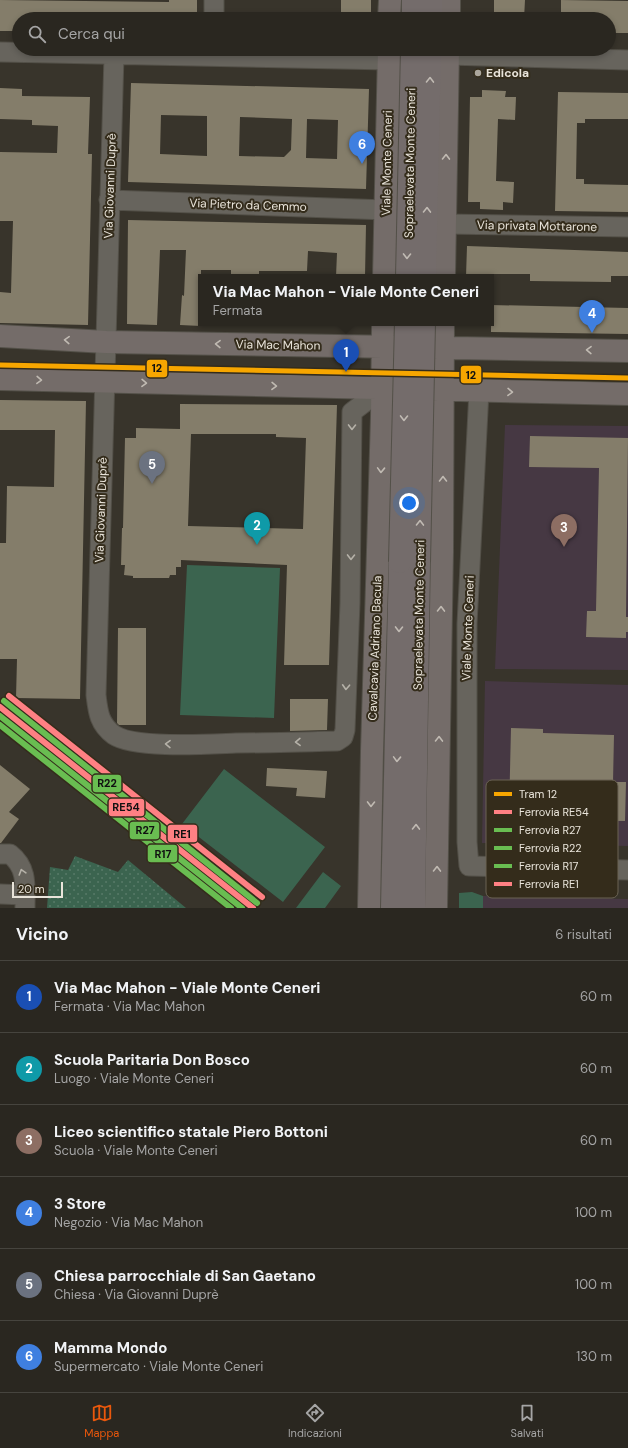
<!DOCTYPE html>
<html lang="it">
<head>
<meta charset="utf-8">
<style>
	body { margin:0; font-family:"DM Sans",sans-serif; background:#322f29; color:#f1f3f6 }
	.scale { position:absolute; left:12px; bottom:10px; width:51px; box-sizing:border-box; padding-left:4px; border:2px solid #e9e4da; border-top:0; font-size:11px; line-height:14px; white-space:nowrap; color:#e9e4da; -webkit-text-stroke:3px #342c1b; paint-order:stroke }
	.you { position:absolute; left:409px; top:503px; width:14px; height:14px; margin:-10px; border:3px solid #fff; border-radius:50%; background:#1a73e8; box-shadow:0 0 0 6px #1a73e833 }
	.badge { display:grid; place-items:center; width:26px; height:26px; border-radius:50%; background:#ea580c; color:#fff; font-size:13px; font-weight:700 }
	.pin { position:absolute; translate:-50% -33px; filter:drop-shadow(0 1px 2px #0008) }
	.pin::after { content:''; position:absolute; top:21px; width:14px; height:12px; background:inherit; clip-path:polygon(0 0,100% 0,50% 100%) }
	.popup { position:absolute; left:198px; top:274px; width:296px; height:52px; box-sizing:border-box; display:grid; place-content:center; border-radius:0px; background:#2a2720; filter:drop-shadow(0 1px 3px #0005); font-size:13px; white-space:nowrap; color:#a5a5a5 }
	.popup b { font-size:15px; color:#f1f3f6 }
	.popup::after { content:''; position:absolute; left:50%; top:100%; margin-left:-8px; border:8px solid transparent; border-top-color:#2a2720 }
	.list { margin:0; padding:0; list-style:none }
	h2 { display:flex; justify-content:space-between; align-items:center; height:52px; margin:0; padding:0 16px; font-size:17px }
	h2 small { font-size:13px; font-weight:400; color:#a5a5a5 }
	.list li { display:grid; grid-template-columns:26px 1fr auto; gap:12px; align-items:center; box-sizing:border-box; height:72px; padding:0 16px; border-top:1px solid #46443e }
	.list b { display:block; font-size:15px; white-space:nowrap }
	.list p { margin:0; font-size:13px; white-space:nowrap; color:#a5a5a5 }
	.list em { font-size:13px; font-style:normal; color:#a5a5a5 }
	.icon { flex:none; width:22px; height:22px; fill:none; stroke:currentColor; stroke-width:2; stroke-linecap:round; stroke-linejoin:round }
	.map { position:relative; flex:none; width:628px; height:908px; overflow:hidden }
	.search { position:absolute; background:#2a2720; box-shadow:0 2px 6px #0003; left:12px; right:12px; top:12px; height:44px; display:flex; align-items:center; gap:10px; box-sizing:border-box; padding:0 14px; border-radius:22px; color:#a5a5a5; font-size:15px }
	.sheet { height:484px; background:#2a2720 }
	nav { display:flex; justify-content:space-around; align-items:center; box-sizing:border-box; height:56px; border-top:1px solid #46443e; background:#2a2720; font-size:11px; color:#a5a5a5 }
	nav a { display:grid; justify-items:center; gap:2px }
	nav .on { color:#ea580c }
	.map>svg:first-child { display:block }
	.education { fill:#463843 }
	.grass { fill:url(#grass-dots) }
	.green { fill:#3b644f }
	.building { fill:#847d6a; fill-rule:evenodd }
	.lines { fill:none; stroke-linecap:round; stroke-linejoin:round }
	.minor-casing { stroke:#535048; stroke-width:21 }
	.major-casing { stroke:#535048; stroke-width:24 }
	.highway-casing { stroke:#535048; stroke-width:24 }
	.minor { stroke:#67645d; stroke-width:19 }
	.major { stroke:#746c69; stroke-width:22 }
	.highway { stroke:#746c6b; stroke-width:22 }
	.highway-bridge-casing { stroke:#535048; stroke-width:24; stroke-linecap:butt }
	.highway-bridge { stroke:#746c6b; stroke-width:22 }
	.rail-1-casing { stroke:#342c1b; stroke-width:9 }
	.rail-2-casing { stroke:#342c1b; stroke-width:9 }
	.rail-3-casing { stroke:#342c1b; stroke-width:9 }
	.rail-4-casing { stroke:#342c1b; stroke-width:9 }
	.rail-5-casing { stroke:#342c1b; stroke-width:9 }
	.rail-1 { stroke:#ff8083; stroke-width:6 }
	.rail-2 { stroke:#69bd51; stroke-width:6 }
	.rail-3 { stroke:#69bd51; stroke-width:6 }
	.rail-4 { stroke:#69bd51; stroke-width:6 }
	.rail-5 { stroke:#ff8083; stroke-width:6 }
	.tram-1-casing { stroke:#342c1b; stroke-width:8 }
	.tram-1 { stroke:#f7a600; stroke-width:5 }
	.oneway { stroke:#c0bab3 }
	.oneway2 { stroke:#c0bab2 }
	.oneway3 { stroke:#b5b1a8 }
	.poi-dot { fill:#aba69d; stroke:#342c1b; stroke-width:1.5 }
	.labels { text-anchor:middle; stroke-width:4; stroke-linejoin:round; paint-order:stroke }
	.poi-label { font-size:12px; font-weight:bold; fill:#e9e4da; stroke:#342c1b; text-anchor:start }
	.street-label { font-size:12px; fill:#e9e4da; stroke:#342c1b }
	.key { fill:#342c1b; stroke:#6a6354; stroke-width:1 }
	.key-label { font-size:11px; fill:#e9e4da }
	.line-badge { stroke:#342c1b; stroke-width:1.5 }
	.pale-badge-label { font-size:11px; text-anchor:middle; font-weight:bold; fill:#111 }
</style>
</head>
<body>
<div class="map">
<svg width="628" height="908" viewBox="0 0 628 908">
	<defs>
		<pattern id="grass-dots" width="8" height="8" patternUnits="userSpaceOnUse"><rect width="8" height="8" fill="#3b644f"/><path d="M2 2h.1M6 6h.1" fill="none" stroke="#577a68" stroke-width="1.8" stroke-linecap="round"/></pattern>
	</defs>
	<rect width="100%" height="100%" fill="#38342b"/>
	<!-- education -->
	<path class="education" d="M505 425 628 426V670L495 669Z
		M485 681 628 685V846L482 843Z
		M483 896 628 899V908H483Z"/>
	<!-- grass -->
	<path class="grass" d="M75 856 118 872 128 860 186 908H47L50 867 68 870Z"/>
	<!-- green -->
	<path class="green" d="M187 565 280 568 274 718 180 715Z
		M224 769 325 847 283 902 182 824Z
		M323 872 341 886 325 908H296Z
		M472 892 483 896V908H459V893Z"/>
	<!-- building -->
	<path class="building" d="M0 0 169 2V0H197V19H19V31H0Z
		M341 0H371V19H341Z
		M494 0H525L524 19H494Z
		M561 0 628 1V33H609V19H561Z
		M131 83 369 89 366 189 128 182ZM161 115 207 116V156L160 154ZM240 117 292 119 291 150 284 157 239 156ZM307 119 338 120 337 159 306 158Z
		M0 88 22 89V96L90 97 88 154H92L88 325 0 323V292L11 293 13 221H0V152L57 153 58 126 32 125V120L0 119Z
		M482 90 506 91 505 97H516L515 120 498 119 496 181 514 182 513 203 503 202V210L480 209V202H468L470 97H482Z
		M558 92 628 93V119H585V123H577L576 179H584V184L628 185V212L555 211Z
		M128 220 366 225 365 277H336L337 253 308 251 307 271H259V277H231V270H201V326L180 325 182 295 184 296 186 250H160L157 325 127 324Z
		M467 246 628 252V276H611V282L530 281V274H493V277H466Z
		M491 305 628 308V334L491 332Z
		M0 400 86 401 80 699 16 698 17 659H0V543H6L7 486 54 487 55 430H0Z
		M180 404 337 405 329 665H284L287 565 181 560V567H176V575H170L169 578H133V576L124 575 125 565H121L122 528H123L125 438H136V428L180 429ZM191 434H276V437L306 438 303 529 188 526Z
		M530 436 628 438 626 617H628V632H626V638L586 637 587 611H596L599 468 529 467Z
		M118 628H146V725H119L117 723Z
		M290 699H328L327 730 290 731Z
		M511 728 543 729V733L614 735 613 782H626L625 821 553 820V814L509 813Z
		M0 765 30 789 9 812 19 819 1 843H0Z
		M267 768 327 771 325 798 296 796 297 788 266 786Z"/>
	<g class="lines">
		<defs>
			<path id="minor" d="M214 19V0
				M0 52 389 60
				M114 55 96 695C98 712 99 724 114 735 135 749 209 744 236 743 269 743 303 742 337 741L343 737 345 730 350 603 352 412 382 389
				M448 55 628 60
				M109 200 386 210
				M445 224 628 227
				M479 391 467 624V842L469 866 628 870
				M0 854H10C28 868 25 887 25 908
				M0 894 25 895"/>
			<path id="major" d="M389 19 390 0
				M449 19V0
				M384 277 389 49
				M444 277 448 49
				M0 336 106 342 628 351
				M0 379 628 394
				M369 908 372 751 382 416 383 323
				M436 908 442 552 443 323"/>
			<path id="highway" d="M413 19V0
				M431 19V0
				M407 277 412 49
				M425 277 430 49
				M392 908 400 562
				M414 908 419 562"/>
		</defs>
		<!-- minor casing -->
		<use href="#minor" class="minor-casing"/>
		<!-- major casing -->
		<use href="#major" class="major-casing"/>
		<!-- highway casing -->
		<use href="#highway" class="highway-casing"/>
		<!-- minor -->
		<use href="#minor" class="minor"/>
		<!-- major -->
		<use href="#major" class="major"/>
		<!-- highway -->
		<use href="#highway" class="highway"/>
		<defs>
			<path id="highway-bridge" d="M400 562 406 323
				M419 562 424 323"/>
		</defs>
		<!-- highway-bridge casing -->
		<use href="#highway-bridge" class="highway-bridge-casing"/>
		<!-- highway-bridge -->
		<use href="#highway-bridge" class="highway-bridge"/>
		<defs>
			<path id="rail-1" d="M0 707 253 908"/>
			<path id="rail-2" d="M0 716 242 908"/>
			<path id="rail-3" d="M4 701 257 903"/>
			<path id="rail-4" d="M0 725 231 908"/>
			<path id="rail-5" d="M9 696 262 897"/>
		</defs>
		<!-- rail-1 casing -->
		<use href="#rail-1" class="rail-1-casing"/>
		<!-- rail-2 casing -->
		<use href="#rail-2" class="rail-2-casing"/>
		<!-- rail-3 casing -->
		<use href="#rail-3" class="rail-3-casing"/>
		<!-- rail-4 casing -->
		<use href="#rail-4" class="rail-4-casing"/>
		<!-- rail-5 casing -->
		<use href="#rail-5" class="rail-5-casing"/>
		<!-- rail-1 -->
		<use href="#rail-1" class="rail-1"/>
		<!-- rail-2 -->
		<use href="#rail-2" class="rail-2"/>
		<!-- rail-3 -->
		<use href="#rail-3" class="rail-3"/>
		<!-- rail-4 -->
		<use href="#rail-4" class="rail-4"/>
		<!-- rail-5 -->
		<use href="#rail-5" class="rail-5"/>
		<defs>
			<path id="tram-1" d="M0 365 628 378"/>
		</defs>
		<!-- tram-1 casing -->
		<use href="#tram-1" class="tram-1-casing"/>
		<!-- tram-1 -->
		<use href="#tram-1" class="tram-1"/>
	</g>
	<!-- one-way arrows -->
	<defs><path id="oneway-chevron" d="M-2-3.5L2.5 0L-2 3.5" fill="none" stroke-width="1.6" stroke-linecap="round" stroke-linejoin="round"/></defs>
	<g class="oneway">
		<use href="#oneway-chevron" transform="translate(430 80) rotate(-89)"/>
		<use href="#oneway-chevron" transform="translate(427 210) rotate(-89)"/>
		<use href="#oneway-chevron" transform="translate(407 256) rotate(91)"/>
		<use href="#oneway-chevron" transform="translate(404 418) rotate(91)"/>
		<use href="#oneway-chevron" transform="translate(420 523) rotate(-89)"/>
		<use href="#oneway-chevron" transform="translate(399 629) rotate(91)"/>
		<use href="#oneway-chevron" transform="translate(397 759) rotate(92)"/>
		<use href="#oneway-chevron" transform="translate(416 827) rotate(-89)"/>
	</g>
	<g class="oneway2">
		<use href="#oneway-chevron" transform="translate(446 157) rotate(-89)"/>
		<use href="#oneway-chevron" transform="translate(67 340) rotate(-177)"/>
		<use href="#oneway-chevron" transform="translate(218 344) rotate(-179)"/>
		<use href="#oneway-chevron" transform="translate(589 350) rotate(-179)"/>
		<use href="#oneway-chevron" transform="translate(39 380) rotate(2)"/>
		<use href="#oneway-chevron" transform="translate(144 383) rotate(1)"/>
		<use href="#oneway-chevron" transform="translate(274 386) rotate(1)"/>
		<use href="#oneway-chevron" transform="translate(510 392) rotate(1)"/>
		<use href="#oneway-chevron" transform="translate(381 470) rotate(92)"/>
		<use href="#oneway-chevron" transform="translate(443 479) rotate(-90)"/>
		<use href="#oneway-chevron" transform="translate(441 609) rotate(-89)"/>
		<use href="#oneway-chevron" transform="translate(439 739) rotate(-89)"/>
		<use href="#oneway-chevron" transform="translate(371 804) rotate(91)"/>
		<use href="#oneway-chevron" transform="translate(437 869) rotate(-89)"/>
	</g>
	<g class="oneway3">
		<use href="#oneway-chevron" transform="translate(352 427) rotate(91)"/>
		<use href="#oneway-chevron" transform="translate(351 557) rotate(91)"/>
		<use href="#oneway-chevron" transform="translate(346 687) rotate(93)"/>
		<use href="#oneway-chevron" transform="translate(298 742) rotate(179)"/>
		<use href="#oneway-chevron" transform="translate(168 744) rotate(-179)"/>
		<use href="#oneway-chevron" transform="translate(22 872) rotate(-107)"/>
	</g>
	<!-- markers -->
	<circle class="poi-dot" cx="478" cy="73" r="4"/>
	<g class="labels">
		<!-- poi labels -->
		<g class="poi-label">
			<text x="486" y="77">Edicola</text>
		</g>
		<!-- street labels -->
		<g class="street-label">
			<text transform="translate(387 163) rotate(-89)" y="4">Viale Monte Ceneri</text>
			<text transform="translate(410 163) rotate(-89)" y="4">Sopraelevata Monte Ceneri</text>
			<text transform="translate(110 186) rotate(-88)" y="4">Via Giovanni Duprè</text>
			<text transform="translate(248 205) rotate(2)" y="4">Via Pietro da Cemmo</text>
			<text transform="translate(537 226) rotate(1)" y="4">Via privata Mottarone</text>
			<text transform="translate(278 345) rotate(1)" y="4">Via Mac Mahon</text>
			<text transform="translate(101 510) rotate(-88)" y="4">Via Giovanni Duprè</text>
			<text transform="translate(419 615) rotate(-89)" y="4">Sopraelevata Monte Ceneri</text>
			<text transform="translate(468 628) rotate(-88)" y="4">Viale Monte Ceneri</text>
			<text transform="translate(375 648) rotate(-88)" y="4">Cavalcavia Adriano Bacula</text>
		</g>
	</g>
	<!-- legend -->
	<rect x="486" y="780" width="132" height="118" rx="6" class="key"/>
	<rect x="494" y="792" width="18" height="4" fill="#f7a600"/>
	<rect x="494" y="810" width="18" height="4" fill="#ff8083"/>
	<rect x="494" y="828" width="18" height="4" fill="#69bd51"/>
	<rect x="494" y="846" width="18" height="4" fill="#69bd51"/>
	<rect x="494" y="864" width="18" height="4" fill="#69bd51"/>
	<rect x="494" y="882" width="18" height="4" fill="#ff8083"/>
	<g class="key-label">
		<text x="519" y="798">Tram 12</text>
		<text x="519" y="816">Ferrovia RE54</text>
		<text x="519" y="834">Ferrovia R27</text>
		<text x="519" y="852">Ferrovia R22</text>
		<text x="519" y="870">Ferrovia R17</text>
		<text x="519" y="888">Ferrovia RE1</text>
	</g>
	<g class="line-badge">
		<rect x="146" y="359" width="22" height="19" rx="4" fill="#f7a600"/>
		<rect x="460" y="365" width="22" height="19" rx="4" fill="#f7a600"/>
		<rect x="92" y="774" width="30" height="19" rx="4" fill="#69bd51"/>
		<rect x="108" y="798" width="37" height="19" rx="4" fill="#ff8083"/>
		<rect x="129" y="821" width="31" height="19" rx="4" fill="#69bd51"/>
		<rect x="167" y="824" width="31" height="19" rx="4" fill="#ff8083"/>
		<rect x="147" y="844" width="31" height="19" rx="4" fill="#69bd51"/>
	</g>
	<g class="pale-badge-label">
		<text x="157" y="372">12</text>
		<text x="471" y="379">12</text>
		<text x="107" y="787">R22</text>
		<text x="126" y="811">RE54</text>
		<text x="145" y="834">R27</text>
		<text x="182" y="838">RE1</text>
		<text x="163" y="858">R17</text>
	</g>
</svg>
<div class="scale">20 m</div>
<div class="you"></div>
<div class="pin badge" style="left:346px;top:372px;background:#1a4fb4">1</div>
<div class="popup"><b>Via Mac Mahon - Viale Monte Ceneri</b>Fermata</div>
<div class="pin badge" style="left:257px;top:545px;background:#0f9aa8">2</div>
<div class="pin badge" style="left:564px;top:547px;background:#8d6e63">3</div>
<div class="pin badge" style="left:592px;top:333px;background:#3f7fe0">4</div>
<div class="pin badge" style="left:152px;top:484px;background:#6b7280">5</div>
<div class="pin badge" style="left:362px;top:164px;background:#3f7fe0">6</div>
<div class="search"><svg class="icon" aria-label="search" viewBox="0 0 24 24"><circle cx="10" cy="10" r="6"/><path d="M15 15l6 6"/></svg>Cerca qui</div>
</div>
<section class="sheet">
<h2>Vicino<small>6 risultati</small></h2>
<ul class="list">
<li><span class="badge" style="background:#1a4fb4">1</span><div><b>Via Mac Mahon - Viale Monte Ceneri</b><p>Fermata · Via Mac Mahon</p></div><em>60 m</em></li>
<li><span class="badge" style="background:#0f9aa8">2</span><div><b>Scuola Paritaria Don Bosco</b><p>Luogo · Viale Monte Ceneri</p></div><em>60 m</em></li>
<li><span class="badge" style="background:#8d6e63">3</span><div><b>Liceo scientifico statale Piero Bottoni</b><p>Scuola · Viale Monte Ceneri</p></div><em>60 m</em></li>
<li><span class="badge" style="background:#3f7fe0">4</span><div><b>3 Store</b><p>Negozio · Via Mac Mahon</p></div><em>100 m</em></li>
<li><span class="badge" style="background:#6b7280">5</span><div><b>Chiesa parrocchiale di San Gaetano</b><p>Chiesa · Via Giovanni Duprè</p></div><em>100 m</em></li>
<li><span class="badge" style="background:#3f7fe0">6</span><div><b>Mamma Mondo</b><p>Supermercato · Viale Monte Ceneri</p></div><em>130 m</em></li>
</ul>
</section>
<nav>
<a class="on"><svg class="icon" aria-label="map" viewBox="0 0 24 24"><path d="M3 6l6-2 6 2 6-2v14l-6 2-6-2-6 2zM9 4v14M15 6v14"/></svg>Mappa</a>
<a><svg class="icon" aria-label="directions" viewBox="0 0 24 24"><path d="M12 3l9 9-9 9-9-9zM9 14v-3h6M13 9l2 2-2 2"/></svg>Indicazioni</a>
<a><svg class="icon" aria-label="saved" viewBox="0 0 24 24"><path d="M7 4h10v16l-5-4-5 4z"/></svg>Salvati</a>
</nav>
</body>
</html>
